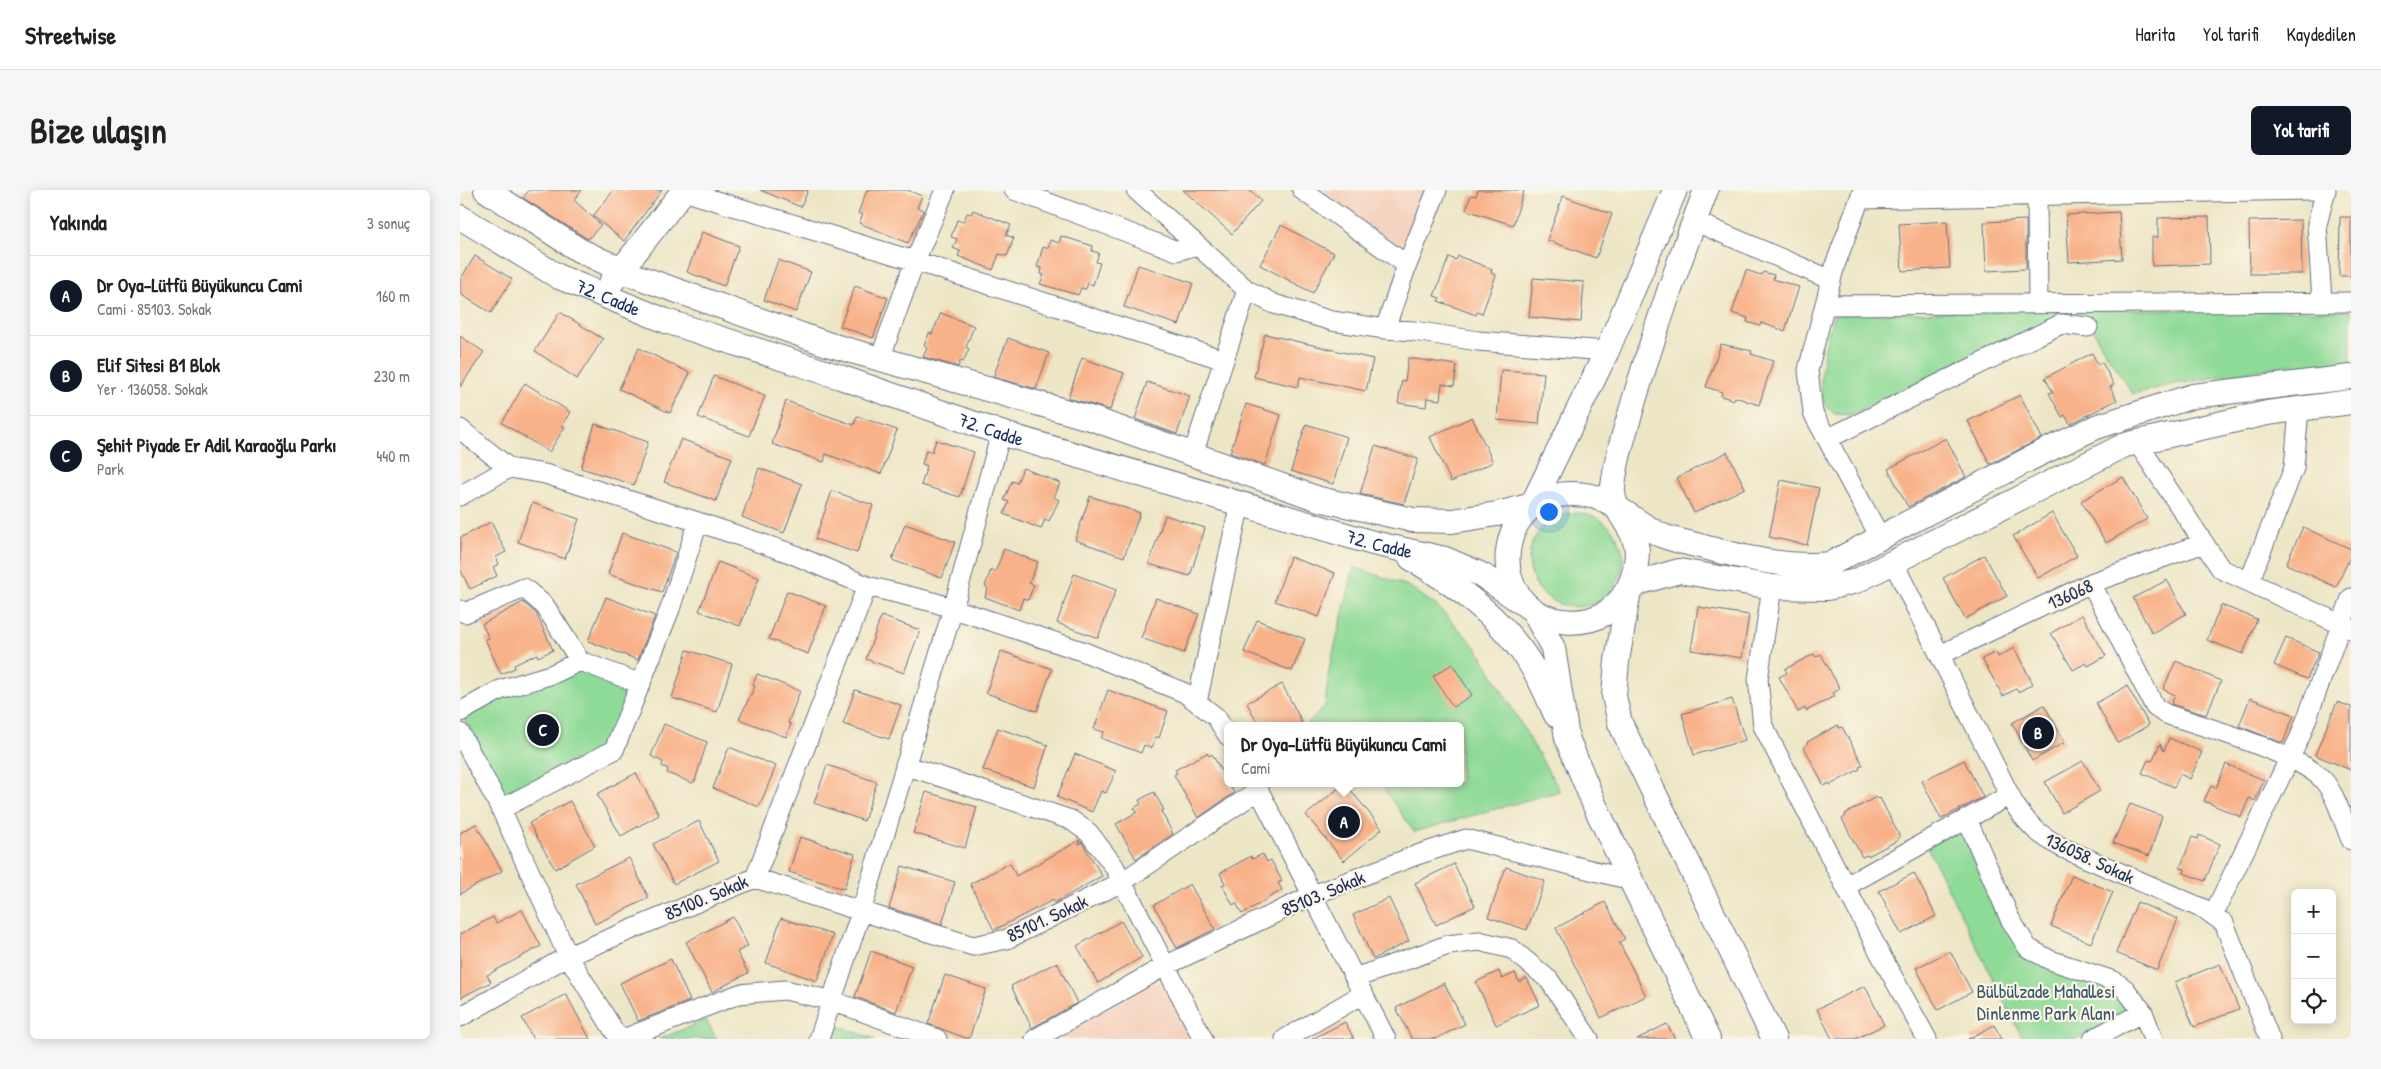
<!DOCTYPE html>
<html lang="tr">
<head>
<meta charset="utf-8">
<style>
	body { margin:0; font-family:"Patrick Hand",sans-serif; background:#f6f6f6; color:#222 }
	.controls { position:absolute; right:15px; bottom:15px; display:grid; overflow:hidden; border-radius:8px; box-shadow:0 2px 12px #0003 }
	.controls button { width:45px; height:45px; display:grid; place-items:center; padding:0; border:0; border-bottom:1px solid #e0e0e0; background:#fff; color:#222; font:25px sans-serif }
	.you { position:absolute; left:1088px; top:321px; width:18px; height:18px; margin:-12px; border:4px solid #fff; border-radius:50%; background:#1a73e8; box-shadow:0 0 0 8px #1a73e833 }
	.badge { display:grid; place-items:center; width:32px; height:32px; border-radius:50%; background:#111827; color:#fff; font-size:16px; font-weight:700 }
	.pin { position:absolute; translate:-50% -50%; border:2px solid #fff; box-shadow:0 1px 5px #0006 }
	.popup { position:absolute; left:764px; top:532px; width:240px; height:65px; box-sizing:border-box; display:grid; place-content:center; border-radius:8px; background:#fff; filter:drop-shadow(0 1px 4px #0005); font-size:16px; white-space:nowrap; color:#767676 }
	.popup b { font-size:19px; color:#222 }
	.popup::after { content:''; position:absolute; left:50%; top:100%; margin-left:-10px; border:10px solid transparent; border-top-color:#fff }
	.list { margin:0; padding:0; list-style:none }
	h2 { display:flex; justify-content:space-between; align-items:center; height:65px; margin:0; padding:0 20px; font-size:21px }
	h2 small { font-size:16px; font-weight:400; color:#767676 }
	.list li { display:grid; grid-template-columns:32px 1fr auto; gap:15px; align-items:center; box-sizing:border-box; height:80px; padding:0 20px; border-top:1px solid #e0e0e0 }
	.list b { display:block; font-size:19px; white-space:nowrap }
	.list p { margin:0; font-size:16px; white-space:nowrap; color:#767676 }
	.list em { font-size:16px; font-style:normal; color:#767676 }
	.icon { flex:none; width:28px; height:28px; fill:none; stroke:currentColor; stroke-width:2; stroke-linecap:round; stroke-linejoin:round }
	.map { position:relative; flex:none; width:1891px; height:849px; overflow:hidden; border-radius:8px }
	header { display:flex; align-items:center; gap:30px; box-sizing:border-box; height:70px; padding:0 25px; background:#fff; border-bottom:1px solid #e0e0e0 }
	header strong { font-size:24px }
	nav { display:flex; gap:28px; margin-inline-start:auto; font-size:18px }
	.intro { display:flex; align-items:center; justify-content:space-between; box-sizing:border-box; height:120px; padding:0 30px }
	h1 { margin:0; font-size:35px }
	.button { padding:12px 22px; border-radius:8px; background:#111827; color:#fff; font-size:18px; font-weight:700 }
	main { display:flex; gap:30px; padding:0 30px }
	aside { flex:1; background:#fff; border-radius:8px; box-shadow:0 2px 12px #0003 }
	.map>svg:first-child { display:block }
	.built { fill:#f4d3c0 }
	.green { fill:#8eda97; stroke:#54847a }
	.building { fill:#f8b188 }
	.lines { fill:none; stroke-linecap:round; stroke-linejoin:round }
	.minor-casing { stroke:#646f82; stroke-width:21 }
	.major-casing { stroke:#646f82; stroke-width:26 }
	.minor { stroke:#fff; stroke-width:19 }
	.major { stroke:#fff; stroke-width:24 }
	.labels { text-anchor:middle; stroke-width:4.5; stroke-linejoin:round; paint-order:stroke }
	.street-label { font-size:19px; fill:#1b2f5e; stroke:#fcf5e5 }
	.park-label { font-size:19px; fill:#385a6c; stroke:#fcf5e5 }
</style>
</head>
<body>
<header>
<strong>Streetwise</strong>
<nav><a>Harita</a><a>Yol tarifi</a><a>Kaydedilen</a></nav>
</header>
<div class="intro"><h1>Bize ulaşın</h1><a class="button">Yol tarifi</a></div>
<main>
<aside>
<h2>Yakında<small>3 sonuç</small></h2>
<ul class="list">
<li><span class="badge">A</span><div><b>Dr Oya-Lütfü Büyükuncu Cami</b><p>Cami · 85103. Sokak</p></div><em>160 m</em></li>
<li><span class="badge">B</span><div><b>Elif Sitesi B1 Blok</b><p>Yer · 136058. Sokak</p></div><em>230 m</em></li>
<li><span class="badge">C</span><div><b>Şehit Piyade Er Adil Karaoğlu Parkı</b><p>Park</p></div><em>440 m</em></li>
</ul>
</aside>
<div class="map">
<svg width="1891" height="849" viewBox="0 0 1891 849">
	<rect width="100%" height="100%" fill="#fcf5e5"/>
	<filter id="ink" filterUnits="userSpaceOnUse"><feTurbulence type="fractalNoise" baseFrequency=".02" numOctaves="2"/><feDisplacementMap in="SourceGraphic" scale="10" xChannelSelector="R" yChannelSelector="G"/><feConvolveMatrix kernelMatrix="1 2 1 2 8 2 1 2 1" color-interpolation-filters="sRGB"/></filter>
	<filter id="wash" filterUnits="userSpaceOnUse"><feTurbulence type="fractalNoise" baseFrequency=".0096" numOctaves="4" result="noise"/><feDisplacementMap in="SourceGraphic" scale="20" xChannelSelector="R" yChannelSelector="G"/><feGaussianBlur stdDeviation="1.12" result="paint"/><feColorMatrix in="noise" values="0 0 0 0 0 0 0 0 0 0 0 0 0 0 0 0 0 1.4 0 .05"/><feComposite in="paint" operator="in"/></filter>
	<g filter="url(#wash)">
		<rect width="100%" height="100%" fill="#ede6c6"/>
		<!-- built -->
		<path class="built" d="M864 0H971L954 46 942 53 911 44Z
			M699 791 724 822 733 849H593Z"/>
		<!-- green -->
		<path class="green" d="M1586 119 1891 121V175H1829L1710 195 1673 204 1638 150 1630 130 1481 185 1390 225 1375 224C1372 222 1368 219 1366 216 1354 196 1367 145 1374 125Z
			M1069 370a47 47 0 1 1 94 0a47 47 0 1 1-94 0Z
			M894 377 948 396 977 416 1017 458 1100 601 954 642 920 593H1000V536H845L865 516 869 480Z
			M99 475 146 482 167 505 151 553 45 606 4 528Z
			M1504 637 1568 764 1649 796 1673 821 1616 849H1563L1467 657Z
			M246 830 257 849H199Z
			M376 835 415 849H371Z"/>
		<g id="blocks">
			<!-- building -->
			<path class="building" d="M69 0H122L114 10 141 35 128 49 126 48 63 8Z
				M154 0H202L164 51 133 26Z
				M300 0H348L341 17Z
				M407 0H447L462 6 457 18 464 20 448 53 399 33 403 25 398 23Z
				M723 0H789L801 11 772 44Z
				M1018 0H1064L1053 35 1006 20 1011 5 1016 6Z
				M1103 6 1152 24 1136 68 1087 50Z
				M513 20 551 35 546 45 554 48 547 66 539 64 533 80 498 66 500 61 493 58 497 49 491 47 497 30 503 32 507 23 511 24Z
				M1659 22 1662 69 1609 72 1606 25Z
				M1749 27 1750 74 1692 76V47H1698V28Z
				M1880 27H1891V86H1879Z
				M1566 30V79L1526 81 1524 32Z
				M1841 30 1842 84H1790L1789 31Z
				M1487 31 1490 78 1442 81 1439 34Z
				M821 35 874 63 853 103 800 75Z
				M242 42 279 56 264 96 227 82Z
				M601 46 633 56 632 61 639 63 636 72 640 73 633 95 628 93 626 99 621 98 618 105 580 94 584 85 581 84 582 78 577 77 583 57 588 58 590 50 599 53Z
				M15 66 52 89 31 123 0 104V90Z
				M998 66 1032 79 1031 83 1036 85 1022 124 1017 122 1016 125 978 111 980 108 974 106 989 67 996 70Z
				M318 70 351 82 336 122 304 110Z
				M678 75 733 93 719 135 664 117Z
				M1286 80 1301 85 1303 82 1314 85 1313 89 1339 97 1325 141 1301 133 1300 136 1287 132 1288 128 1272 123Z
				M1073 88 1124 92 1121 132 1069 127Z
				M395 96 428 108 413 148 380 136Z
				M100 122 143 149 117 189 75 161Z
				M481 123 514 136 506 157 509 159 503 172 500 171 498 177 463 167 467 158 464 156 469 143 472 144Z
				M805 144 913 169 906 201 840 187 838 197 794 187Z
				M0 146 24 162 0 197Z
				M548 148 589 163 576 199 533 187Z
				M1261 154 1292 161 1291 164 1313 171 1299 215 1275 207 1274 210 1261 206 1262 202 1246 197Z
				M179 158 230 183 210 223 159 199Z
				M1632 163 1638 175 1642 172 1654 195 1650 197 1657 210 1610 234 1605 225 1602 227 1589 203 1593 202 1585 188Z
				M622 168 664 183 650 220 608 208Z
				M948 168 997 175 994 196 982 194 980 210 967 208 966 217 938 213 942 190 945 191Z
				M1041 180 1084 183 1079 234 1037 230Z
				M254 186 305 206 289 246 238 227Z
				M687 192 730 206 717 244 675 229Z
				M65 193 110 222 102 236 105 237 89 262 42 233Z
				M1560 205 1582 248 1530 274 1508 231Z
				M326 211 394 235 397 226 437 240 421 284 366 264 364 272 312 254Z
				M786 214 821 225 805 275 770 263Z
				M1012 227 1033 272 991 292 970 247Z
				M135 234 188 252 174 295 121 278Z
				M846 234 887 247 873 294 831 281Z
				M1486 248 1506 287 1448 317 1428 279Z
				M221 249 272 268 256 311 204 292Z
				M476 250 514 262 500 307 461 295 467 276 462 274 466 260 472 262Z
				M915 256 958 269 944 314 900 304Z
				M1267 262 1285 298 1234 323 1217 288Z
				M299 278 342 294 324 343 282 327Z
				M563 278 600 293 594 307 599 310 589 331 585 329 581 339 544 324 549 312 544 310 552 291 557 293Z
				M1663 287 1687 329 1646 353 1621 311Z
				M1321 290 1359 298 1347 355 1309 347Z
				M372 301 413 315 397 363 355 349Z
				M630 306 680 323 664 367 615 350Z
				M72 313 119 329 105 369 58 352Z
				M1592 323 1617 366 1578 388 1553 346Z
				M705 325 745 338 730 386 689 374Z
				M31 332 46 362 36 367 39 374 33 377 37 386 10 399 0 379V348Z
				M445 334 495 352 482 388 432 370Z
				M1843 337 1891 359V365L1876 397 1826 374Z
				M162 343 216 362 202 402 148 384Z
				M544 359 578 372 569 393 574 395 568 410 563 408 559 420 525 407 528 398 525 396 531 380 535 382Z
				M1524 365 1547 406 1505 429 1483 388Z
				M830 367 875 383 859 427 815 411Z
				M258 372 299 388 280 436 239 421Z
				M614 384 656 400 638 448 597 433Z
				M1707 390 1726 424 1692 443 1673 408Z
				M327 401 366 416 348 464 309 449Z
				M146 407 195 426 178 470 128 451Z
				M696 408 739 424 724 463 681 448Z
				M63 412 76 423 93 460 78 467 77 464 54 475 55 478 41 484 25 449 29 448 22 434Z
				M1761 415 1797 429 1783 464 1747 450Z
				M1238 417 1289 425 1282 468 1231 460Z
				M1622 425 1646 466 1628 476 1626 473 1613 480 1591 443Z
				M421 426 460 440 444 483 406 469Z
				M797 430 845 449 832 481 784 462Z
				M1826 448 1859 462 1847 489 1814 475Z
				M1554 458 1573 494 1558 502 1556 499 1543 506 1522 469 1536 462 1538 467Z
				M227 460 272 474 257 522 212 508Z
				M541 461 592 479 577 521 526 503Z
				M1354 464 1356 467 1361 464 1380 499 1373 503 1375 506 1346 521 1345 518 1338 522 1319 487 1327 483 1325 479Z
				M1716 471 1761 491 1746 525 1711 514 1715 505 1703 499Z
				M992 474 1012 505 993 517 973 486Z
				M297 484 340 501 328 533 331 534 326 547 279 529 295 496 293 495Z
				M822 494 842 532 835 536H799L787 513Z
				M1667 496 1689 535 1658 553 1636 513Z
				M395 500 441 515 429 549 383 534Z
				M648 500 708 521 699 548 696 546 692 558 684 555 681 563 641 548 644 542 634 539Z
				M1790 508 1834 525 1823 553 1779 536Z
				M1272 509 1285 550 1234 565 1222 524Z
				M1877 512 1891 517V580L1855 565Z
				M1584 515 1605 552 1572 571 1552 533Z
				M204 534 247 552 235 591 232 593 207 583 208 579 202 576 203 572 191 566Z
				M1378 535 1379 538 1382 537 1403 575 1399 577 1400 579 1370 595 1369 593 1364 596 1344 557 1348 554 1347 552Z
				M538 538 588 555 574 597 523 580Z
				M1709 548 1742 562 1730 589 1720 584 1714 597 1682 583 1688 570 1692 571 1700 554 1704 561Z
				M269 557 316 576 299 617 253 598Z
				M747 563 749 566 752 564 774 603 738 628 714 585 717 583 715 580Z
				M615 564 656 581 646 603 641 601 632 622 597 607Z
				M1504 570 1523 607 1481 629 1462 591Z
				M1623 571 1640 601 1602 623 1585 592Z
				M1766 574 1804 590 1795 611 1789 608 1781 627 1744 611 1751 596 1756 598Z
				M367 575 417 592 404 631 354 613Z
				M176 583 199 625 161 646 137 604Z
				M885 593 922 639 884 671 846 625Z
				M466 602 517 617 505 658 453 643Z
				M694 602 704 620 701 621 713 644 676 669 656 634 677 622 674 618 681 614 679 610Z
				M1416 607 1417 609 1420 608 1440 647 1437 648 1438 650 1408 666 1407 665 1402 667 1382 629 1386 626 1385 624Z
				M110 611 135 656 95 679 69 633Z
				M1670 614 1702 626 1689 666 1653 653Z
				M239 631 259 671 214 694 193 654Z
				M16 634 42 681 0 704V643Z
				M1739 645 1760 654 1745 691 1724 683 1725 679 1720 678 1732 647 1738 649Z
				M340 647 395 664 384 699 329 682Z
				M620 650 618 655 622 652 642 686 594 713 593 710 534 740 510 694 550 673 556 686Z
				M803 664 807 672 811 670 822 691 818 693 822 700 782 724 776 713 773 715 762 695 765 694 760 683 791 666 792 669Z
				M169 668 189 708 135 734 116 694Z
				M994 674 1015 716 976 735 955 693Z
				M442 676 495 692 482 734 429 718Z
				M1046 677 1085 691 1067 740 1028 727Z
				M1454 683 1476 726 1441 744 1419 701Z
				M1612 685 1653 702 1631 753 1591 736Z
				M730 694 755 739 717 758 694 715Z
				M929 708 949 751 913 769 893 725Z
				M1145 712 1165 749 1159 752 1186 806 1141 828 1096 738Z
				M1677 712 1718 729 1697 780 1656 763Z
				M62 720 81 756 27 785 31 792 0 808V744L33 727 36 733Z
				M273 727 288 756 277 762 288 783 252 802 226 752Z
				M321 728 373 745 357 791 306 773Z
				M661 731 682 767 638 793 617 756Z
				M411 761 452 776 436 822 395 807Z
				M1490 761 1512 802 1478 820 1456 778Z
				M211 769 230 811 178 831 160 793Z
				M597 772 617 813 572 838 551 796Z
				M1760 774 1779 819 1734 837 1715 792Z
				M1039 781 1042 789 1055 783 1059 792 1067 788 1080 815 1036 835 1016 792Z
				M485 785 526 799 509 849 468 834Z
				M984 793 1005 834 975 849H952L936 818Z
				M1405 796 1424 835 1395 849H1372L1357 819Z
				M106 804 130 849H73L62 828Z
				M885 832 894 849H852Z
				M1207 834 1215 849H1177Z
				M1534 835 1542 849H1508Z"/>
		</g>
	</g>
	<g filter="url(#ink)">
		<use href="#blocks" fill-opacity="0" stroke="#646f82" stroke-width="1"/>
		<g class="lines">
			<defs>
				<path id="minor" d="M554 0 717 61 737 55
					M676 0 787 100 814 114 872 131 925 139 954 141 1018 151 1147 161
					M842 0 947 75
					M1403 0 1375 75 1348 180 1353 223 1420 347
					M223 1 455 71 764 170
					M1577 6 1578 113
					M1400 9 1851 0
					M1234 31 1371 90
					M1862 111 1857 34 1866 0
					M1365 115 1891 112
					M925 139 947 75 977 0
					M420 169 455 71 485 0
					M0 239 49 278 85 284 238 332 330 363 407 396 473 412 622 461 725 503 756 527 768 546
					M1367 249 1601 134 1628 137
					M1677 252 1761 379 1891 439
					M733 264 787 100
					M0 306 49 278
					M1434 374 1554 614C1569 636 1579 645 1603 658L1746 720 1764 733 1810 849
					M1789 392 1834 278 1839 219
					M1631 393 1695 517 1706 524C1742 536 1843 565 1864 591 1877 607 1883 631 1891 650
					M1312 397 1298 489 1303 536 1418 760 1467 849
					M0 420 5 423 64 398 85 416 120 471
					M1480 465 1631 393 1744 353
					M737 512 780 313
					M0 522 40 500 93 484 120 471 181 494
					M0 543 41 619 108 766 159 849
					M445 575 611 630 629 643 654 676 743 849
					M795 593 926 849
					M41 619 154 560 210 419 238 332
					M1507 629 1550 729 1568 758 1590 770 1654 791 1665 799 1683 822 1693 849
					M295 688 513 756 547 749 662 692 799 600
					M1386 696 1550 605
					M1753 725 1840 547 1891 408
					M895 788 988 755 1019 751 1052 759 1089 790 1129 849
					M0 827 108 766 295 688 407 396
					M163 849 279 804 325 800 373 811 477 849
					M359 849 401 722 493 419 541 243
					M575 849 705 776 853 705 957 665 1006 649 1171 690
					M825 849 903 804
					M1633 849 1683 822"/>
				<g id="major">
					<path d="M26 0 119 60 170 84 367 154 633 229 859 309 953 330 992 331 1037 324 1072 315 1147 161 1215 0"/>
					<path d="M1246 0C1220 68 1196 137 1175 207 1167 236 1156 266 1153 297 1151 323 1177 337 1177 363 1176 389 1166 410 1144 424 1131 431 1117 433 1102 431 1018 420 1034 286 1131 306 1153 310 1181 337 1203 346 1213 350 1225 352 1236 355 1277 366 1328 379 1370 374L1577 265 1636 237 1733 206 1891 187"/>
					<path id="s1" d="M0 27 99 87 206 131 380 187 541 243 913 353 985 369 1022 385 1073 420 1093 458 1107 548 1135 616 1248 849"/>
					<path d="M151 93 224 0"/>
					<path d="M951 368C999 397 1045 430 1074 480 1083 494 1089 510 1096 525"/>
					<path d="M1314 849 1160 533 1154 506 1157 471 1169 400 1181 392 1219 381 1312 397 1367 398 1396 391 1665 255 1807 223 1891 212"/>
				</g>
			</defs>
			<!-- minor casing -->
			<use href="#minor" class="minor-casing"/>
			<!-- major casing -->
			<use href="#major" class="major-casing"/>
			<!-- minor -->
			<use href="#minor" class="minor"/>
			<!-- major -->
			<use href="#major" class="major"/>
		</g>
	</g>
	<g class="labels">
		<!-- street labels -->
		<g class="street-label">
			<text dy="7" stroke="none"><textPath href="#s1" startOffset="169">72. Cadde</textPath></text>
			<text dy="7" stroke="none"><textPath href="#s1" startOffset="574">72. Cadde</textPath></text>
			<text dy="7" stroke="none"><textPath href="#s1" startOffset="979">72. Cadde</textPath></text>
			<text transform="translate(1610 404) rotate(-25)" y="7">136068</text>
			<text transform="translate(1630 668) rotate(25)" y="7">136058. Sokak</text>
			<text transform="translate(863 703) rotate(-23)" y="7">85103. Sokak</text>
			<text transform="translate(246 707) rotate(-23)" y="7">85100. Sokak</text>
			<text transform="translate(587 728) rotate(-25)" y="7">85101. Sokak</text>
		</g>
		<!-- park labels -->
		<g class="park-label">
			<text x="1586" y="808">Bülbülzade Mahallesi<tspan x="1586" dy="22">Dinlenme Park Alanı</tspan></text>
		</g>
	</g>
</svg>
<div class="controls">
<button>+</button>
<button>−</button>
<button><svg class="icon" aria-label="locate" viewBox="0 0 24 24"><circle cx="12" cy="12" r="6"/><path d="M12 2v4M12 18v4M2 12h4M18 12h4"/></svg></button>
</div>
<div class="you"></div>
<div class="pin badge" style="left:884px;top:632px">A</div>
<div class="popup"><b>Dr Oya-Lütfü Büyükuncu Cami</b>Cami</div>
<div class="pin badge" style="left:1578px;top:543px">B</div>
<div class="pin badge" style="left:83px;top:540px">C</div>
</div>
</main>
</body>
</html>
